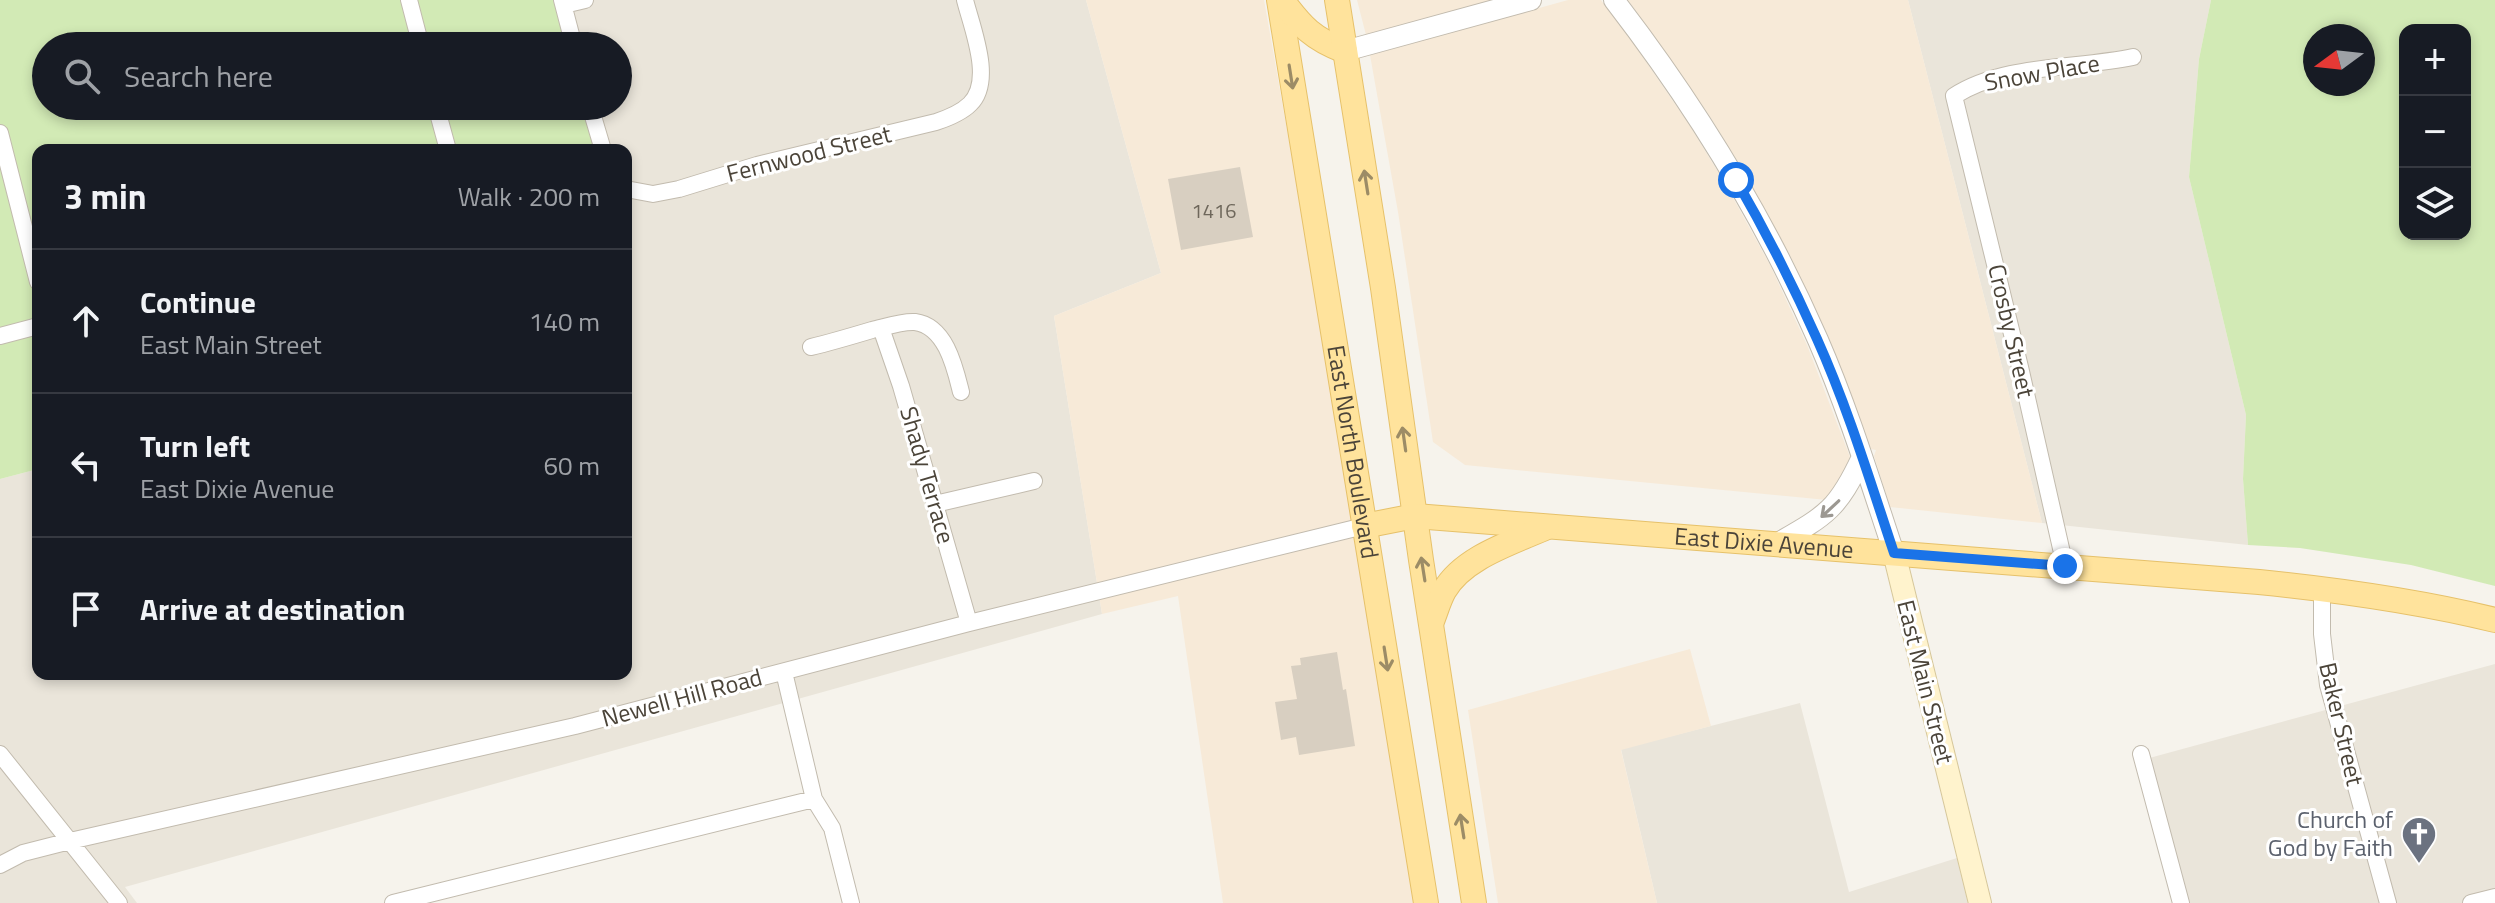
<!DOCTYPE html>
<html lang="en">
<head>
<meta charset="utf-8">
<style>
	body { margin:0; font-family:"Titillium Web",sans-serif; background:#20242c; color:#f1f3f6 }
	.controls { position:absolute; right:24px; top:24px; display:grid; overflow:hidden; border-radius:16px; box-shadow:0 4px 12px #0003 }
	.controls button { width:72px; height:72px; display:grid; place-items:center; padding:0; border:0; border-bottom:2px solid #363941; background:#171b24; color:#f1f3f6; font:40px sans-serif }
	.compass { position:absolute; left:2303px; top:24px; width:72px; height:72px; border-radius:50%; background:#171b24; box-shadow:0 4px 12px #0003; rotate:255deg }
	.stop { position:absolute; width:24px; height:24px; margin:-18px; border:6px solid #1a73e8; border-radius:50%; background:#fff }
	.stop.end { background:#1a73e8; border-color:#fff; box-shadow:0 2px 8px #0008 }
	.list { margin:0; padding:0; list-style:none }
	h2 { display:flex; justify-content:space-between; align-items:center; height:104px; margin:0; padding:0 32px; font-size:34px }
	h2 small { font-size:26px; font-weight:400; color:#9ea1a6 }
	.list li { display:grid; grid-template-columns:52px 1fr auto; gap:24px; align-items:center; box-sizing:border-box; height:144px; padding:0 32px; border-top:2px solid #363941 }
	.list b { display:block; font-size:30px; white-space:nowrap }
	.list p { margin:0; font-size:26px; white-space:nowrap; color:#9ea1a6 }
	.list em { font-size:26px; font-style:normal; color:#9ea1a6 }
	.icon { flex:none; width:44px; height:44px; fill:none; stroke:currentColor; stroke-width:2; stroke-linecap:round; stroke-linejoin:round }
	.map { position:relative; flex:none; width:2495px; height:903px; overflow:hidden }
	.search { position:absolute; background:#171b24; box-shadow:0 4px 12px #0003; left:32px; top:32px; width:600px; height:88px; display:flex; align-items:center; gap:20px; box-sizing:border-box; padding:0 28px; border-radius:44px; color:#9ea1a6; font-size:30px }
	.panel { position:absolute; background:#171b24; box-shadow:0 4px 12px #0003; left:32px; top:144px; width:600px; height:536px; border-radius:16px }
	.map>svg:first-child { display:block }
	.residential { fill:#eae5da }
	.commercial { fill:#f7ead8 }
	.green { fill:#d2eab5; fill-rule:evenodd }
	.building { fill:#d8cfc1 }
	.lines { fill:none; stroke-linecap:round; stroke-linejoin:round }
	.minor-casing { stroke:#c2bbae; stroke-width:18 }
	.tertiary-casing { stroke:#c2bbae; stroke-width:22 }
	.secondary-casing { stroke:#d6c79b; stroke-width:24 }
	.primary-casing { stroke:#e6c16a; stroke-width:26 }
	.minor { stroke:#fff; stroke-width:16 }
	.tertiary { stroke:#fff; stroke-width:20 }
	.secondary { stroke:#fff3cd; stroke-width:22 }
	.primary { stroke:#ffe39c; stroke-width:24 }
	.oneway { stroke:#9c8c66 }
	.oneway2 { stroke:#9c9892 }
	.route { stroke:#1a73e8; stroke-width:10 }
	.labels { text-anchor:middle; stroke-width:6; stroke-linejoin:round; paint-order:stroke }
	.number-label { font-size:20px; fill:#6e675b }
	.street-label { font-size:24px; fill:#4b4439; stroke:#fff }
	.worship-label { font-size:24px; fill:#5b616d; stroke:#fff; text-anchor:end }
</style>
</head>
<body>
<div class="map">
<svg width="2495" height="903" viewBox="0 0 2495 903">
	<rect width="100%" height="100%" fill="#f6f3ec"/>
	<!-- residential -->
	<path class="residential" d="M558 0H1086L1161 273 1054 316 1102 614 125 887 137 903H0V479L38 469V674H626V150H594L583 106H618V46H569Z
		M1908 0H2211L2199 59 2189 177 2246 415 2243 479 2248 545 2042 523Z
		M2495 664V903H2176L2142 760Z
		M1800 703 1849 892 1957 858 1968 903H1657L1621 749Z"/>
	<!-- commercial -->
	<path class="commercial" d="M1086 0H1264L1301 208 1415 903H1223L1178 596 1102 614 1054 316 1161 273Z
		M1357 0H1494L1366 35Z
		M1568 0H1601L1634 44 1690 126 1726 185 1770 265 1807 345 1850 457 1838 484 1827 500 1465 465 1433 442 1398 212 1370 55Z
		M1628 0H1908L2042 523 1890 507 1874 456 1876 450 1871 449 1828 336 1790 256 1746 175 1709 115Z
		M1690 649 1711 726 1621 750 1657 903H1498L1468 710Z"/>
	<!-- green -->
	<path class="green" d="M0 0H558L569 46H46V106H583L594 150H38V469L0 479Z
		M2211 0H2495V586L2411 565 2300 548 2248 545 2243 479 2246 415 2189 177 2199 59ZM2465 30V234H2405V30ZM2315 36H2363V84H2315Z"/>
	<!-- building -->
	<path class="building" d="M1240 167 1253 237 1181 250 1168 179Z
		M1337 652 1343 690 1346 689 1355 746 1299 755 1296 737 1281 740 1275 702 1297 699 1291 666 1301 665 1300 658Z"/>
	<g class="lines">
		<defs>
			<path id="minor" d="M409 0 421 46
				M562 0 574 46
				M564 5 585 0
				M436 106 448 150
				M590 106 603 150
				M0 133 38 282
				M626 189 653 194 679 189 757 165 936 122C948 118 961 113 970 104 994 81 972 28 965 0
				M881 328 901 386 969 623
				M0 336 38 326
				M811 347C832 342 852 336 872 330 885 327 902 321 915 322 946 326 955 368 961 392
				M935 504 1034 481
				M2065 566 2020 367 1954 96C2003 64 2076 69 2133 57
				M2322 588V634L2328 685 2388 903
				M784 672 814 799 832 828 851 903
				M0 754 119 903
				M2141 754 2181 903
				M0 865 23 853 70 841 575 726 969 623 1364 526
				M393 903 814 799
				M2471 903 2495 897"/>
			<path id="tertiary" d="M1614 0C1695 105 1765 219 1818 340 1848 409 1870 481 1894 553
				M1345 51 1531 0
				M1778 543C1827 515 1838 509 1862 457"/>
			<path id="secondary" d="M1894 553 1980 903"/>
			<g id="primary">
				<path id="s1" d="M1279 0 1426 903"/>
				<path d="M1282 0C1302 27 1313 39 1345 51"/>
				<path d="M1337 0 1383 288 1421 560 1474 903"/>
				<path id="s2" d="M1364 526 1415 516 2259 582C2338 590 2418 601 2495 620"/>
				<path d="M1432 621C1436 611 1439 600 1444 591 1463 557 1514 542 1547 527"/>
			</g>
		</defs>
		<!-- minor casing -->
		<use href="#minor" class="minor-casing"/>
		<!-- tertiary casing -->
		<use href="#tertiary" class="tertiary-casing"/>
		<!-- secondary casing -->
		<use href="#secondary" class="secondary-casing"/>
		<!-- primary casing -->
		<use href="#primary" class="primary-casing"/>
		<!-- minor -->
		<use href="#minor" class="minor"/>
		<!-- tertiary -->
		<use href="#tertiary" class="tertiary"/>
		<!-- secondary -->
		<use href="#secondary" class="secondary"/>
		<!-- primary -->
		<use href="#primary" class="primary"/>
	</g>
	<!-- one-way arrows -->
	<defs><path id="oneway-shaft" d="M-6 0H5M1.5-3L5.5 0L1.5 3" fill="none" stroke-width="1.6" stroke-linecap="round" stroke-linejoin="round" transform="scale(2)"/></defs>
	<g class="oneway">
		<use href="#oneway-shaft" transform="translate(1291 77) rotate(81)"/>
		<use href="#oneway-shaft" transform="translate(1366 182) rotate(-99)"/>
		<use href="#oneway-shaft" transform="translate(1404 439) rotate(-98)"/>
		<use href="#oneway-shaft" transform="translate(1423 569) rotate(-99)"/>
		<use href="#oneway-shaft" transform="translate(1386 659) rotate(81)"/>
		<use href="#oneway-shaft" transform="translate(1462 826) rotate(-99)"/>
	</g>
	<use class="oneway2" href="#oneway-shaft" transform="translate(1830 509) rotate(137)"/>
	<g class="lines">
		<!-- route -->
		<path class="route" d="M1736 180C1766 232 1793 285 1817 339 1848 408 1870 481 1894 553L2065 566"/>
	</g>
	<!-- icons -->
	<defs>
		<symbol id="church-pin" viewBox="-11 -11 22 30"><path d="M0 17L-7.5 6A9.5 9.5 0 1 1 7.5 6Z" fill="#6b7280" stroke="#fff"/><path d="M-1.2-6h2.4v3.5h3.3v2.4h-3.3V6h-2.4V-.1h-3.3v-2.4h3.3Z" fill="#fff"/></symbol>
	</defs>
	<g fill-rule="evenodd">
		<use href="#church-pin" x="2399" y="814" width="40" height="54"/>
	</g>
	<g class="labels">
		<!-- number labels -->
		<g class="number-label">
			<text x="1214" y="218">1416</text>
		</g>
		<!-- street labels -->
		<g class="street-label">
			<text transform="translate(2042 73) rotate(-10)" y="8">Snow Place</text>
			<text transform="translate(809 154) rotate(-14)" y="8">Fernwood Street</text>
			<text transform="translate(2011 331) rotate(77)" y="8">Crosby Street</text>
			<text dy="8" stroke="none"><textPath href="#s1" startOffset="458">East North Boulevard</textPath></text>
			<text transform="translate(927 475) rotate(74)" y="8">Shady Terrace</text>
			<text dy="8" stroke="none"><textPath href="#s2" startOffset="402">East Dixie Avenue</textPath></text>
			<text transform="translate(1925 682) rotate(76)" y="8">East Main Street</text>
			<text transform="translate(682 698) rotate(-15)" y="8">Newell Hill Road</text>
			<text transform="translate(2341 724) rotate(77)" y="8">Baker Street</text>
		</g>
		<!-- worship labels -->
		<g class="worship-label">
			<text x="2393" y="828">Church of<tspan x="2393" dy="28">God by Faith</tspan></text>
		</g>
	</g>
</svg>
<div class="controls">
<button>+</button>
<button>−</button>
<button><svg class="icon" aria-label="layers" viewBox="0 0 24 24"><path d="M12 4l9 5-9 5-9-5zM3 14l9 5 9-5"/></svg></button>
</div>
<svg class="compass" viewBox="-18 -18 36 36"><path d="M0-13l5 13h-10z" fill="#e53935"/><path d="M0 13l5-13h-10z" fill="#9ea1a6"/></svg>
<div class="stop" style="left:1736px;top:180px"></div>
<div class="stop end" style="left:2065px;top:566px"></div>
<div class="search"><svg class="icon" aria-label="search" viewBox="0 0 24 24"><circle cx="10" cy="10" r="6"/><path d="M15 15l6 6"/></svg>Search here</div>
<section class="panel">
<h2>3 min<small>Walk · 200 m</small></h2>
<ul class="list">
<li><svg class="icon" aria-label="ahead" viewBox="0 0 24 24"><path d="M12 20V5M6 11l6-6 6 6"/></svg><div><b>Continue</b><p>East Main Street</p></div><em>140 m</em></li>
<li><svg class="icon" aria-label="left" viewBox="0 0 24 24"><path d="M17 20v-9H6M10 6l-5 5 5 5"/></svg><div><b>Turn left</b><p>East Dixie Avenue</p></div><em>60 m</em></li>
<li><svg class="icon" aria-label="arrive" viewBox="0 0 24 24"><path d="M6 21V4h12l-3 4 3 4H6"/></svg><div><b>Arrive at destination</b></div></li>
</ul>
</section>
</div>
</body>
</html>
